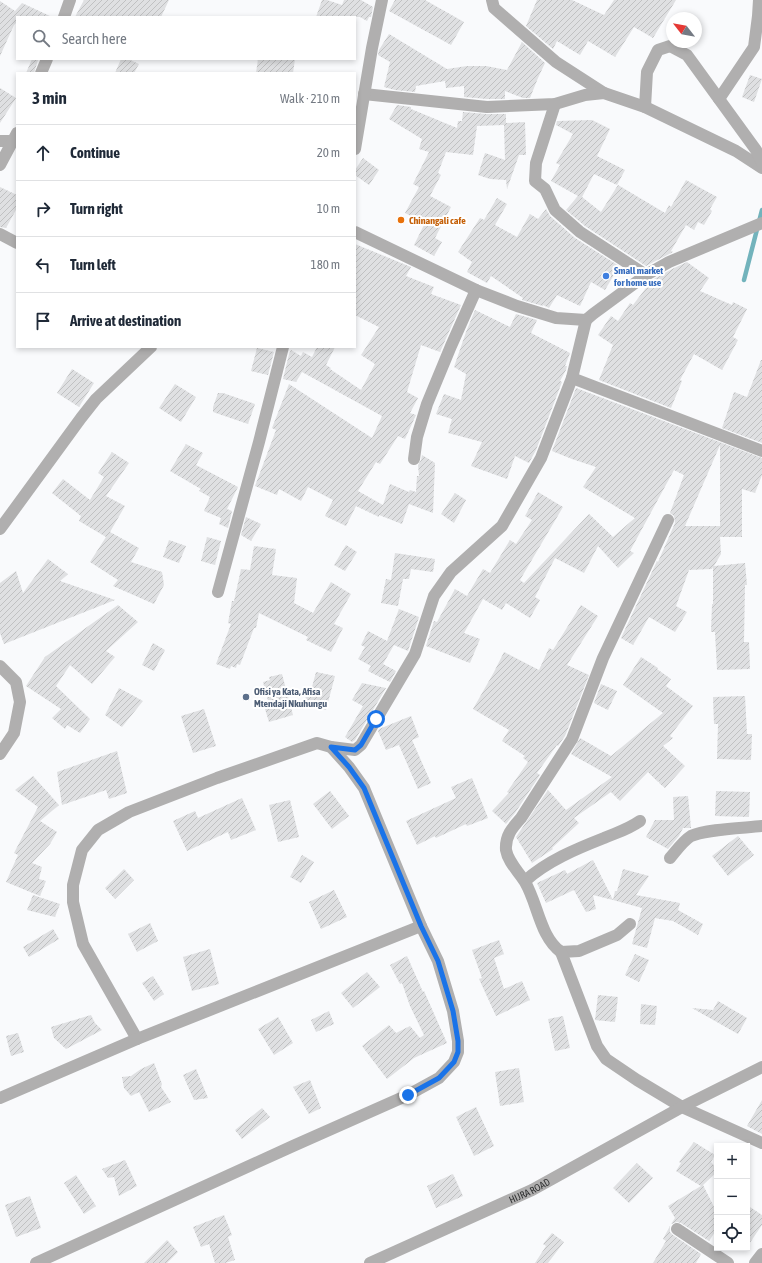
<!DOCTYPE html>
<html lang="en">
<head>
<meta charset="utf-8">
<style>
	body { margin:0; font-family:"Asap Condensed",sans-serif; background:#f2f2f3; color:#1f2937 }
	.controls { position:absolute; right:12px; bottom:12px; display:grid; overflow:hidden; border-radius:0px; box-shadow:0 2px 6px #0003 }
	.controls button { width:36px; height:36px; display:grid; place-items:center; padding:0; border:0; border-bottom:1px solid #e0e1e3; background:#fff; color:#1f2937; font:20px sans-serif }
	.compass { position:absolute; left:666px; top:12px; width:36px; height:36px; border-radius:50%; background:#fff; box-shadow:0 2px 6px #0003; rotate:301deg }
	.stop { position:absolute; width:12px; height:12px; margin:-9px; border:3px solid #1a73e8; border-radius:50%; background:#fff }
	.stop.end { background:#1a73e8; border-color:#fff; box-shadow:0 1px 4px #0008 }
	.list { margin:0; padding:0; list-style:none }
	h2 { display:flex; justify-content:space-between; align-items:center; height:52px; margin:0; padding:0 16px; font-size:17px }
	h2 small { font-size:13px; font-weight:400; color:#747a83 }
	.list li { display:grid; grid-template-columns:26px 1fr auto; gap:12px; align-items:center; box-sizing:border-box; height:56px; padding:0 16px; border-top:1px solid #e0e1e3 }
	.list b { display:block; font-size:15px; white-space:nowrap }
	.list em { font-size:13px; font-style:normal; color:#747a83 }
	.icon { flex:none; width:22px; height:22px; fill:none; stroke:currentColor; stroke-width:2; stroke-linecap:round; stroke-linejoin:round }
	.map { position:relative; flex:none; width:762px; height:1263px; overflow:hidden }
	.search { position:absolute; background:#fff; box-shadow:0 2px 6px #0003; left:16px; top:16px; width:340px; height:44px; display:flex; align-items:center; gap:10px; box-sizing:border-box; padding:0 14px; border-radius:0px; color:#747a83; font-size:15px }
	.panel { position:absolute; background:#fff; box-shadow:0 2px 6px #0003; left:16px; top:72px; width:340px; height:276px; border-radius:0px }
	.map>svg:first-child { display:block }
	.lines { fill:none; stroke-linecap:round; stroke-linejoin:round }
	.stream { stroke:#72b3bc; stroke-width:4.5 }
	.building { fill:url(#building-hatch); fill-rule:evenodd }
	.minor { stroke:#b0afaf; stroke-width:12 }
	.route { stroke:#1a73e8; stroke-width:5 }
	.food-dot { fill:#e8710a; stroke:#fff; stroke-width:1.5 }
	.shop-dot { fill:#3f7fe0; stroke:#fff; stroke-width:1.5 }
	.service-dot { fill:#5c6f8a; stroke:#fff; stroke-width:1.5 }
	.labels { text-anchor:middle; stroke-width:4; stroke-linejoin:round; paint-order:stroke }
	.food-label { font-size:10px; font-weight:bold; fill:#c56008; stroke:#fff; text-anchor:start }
	.shop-label { font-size:10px; font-weight:bold; fill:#366cbe; stroke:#fff; text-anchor:start }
	.service-label { font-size:10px; font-weight:bold; fill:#4e5e75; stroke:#fff; text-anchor:start }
	.street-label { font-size:10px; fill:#303132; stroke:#fff }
</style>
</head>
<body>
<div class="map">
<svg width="762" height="1263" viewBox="0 0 762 1263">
	<defs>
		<pattern id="building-hatch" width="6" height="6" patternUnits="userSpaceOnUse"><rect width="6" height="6" fill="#dfe0e2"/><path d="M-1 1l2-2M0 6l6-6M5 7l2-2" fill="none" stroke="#c0c1c2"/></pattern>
	</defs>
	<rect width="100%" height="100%" fill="#f9fafc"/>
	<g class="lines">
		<!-- stream -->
		<path class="stream" d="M744 280 762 210"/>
	</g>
	<!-- building -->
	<path class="building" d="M84 0H169L161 17H75Z
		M322 0H327L342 5 344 0H361L373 7 371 17H369L367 21 360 17H316Z
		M395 0H425L464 22 451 45 389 11Z
		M537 0H572L604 15 614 0H676L653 38 634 27 615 57 588 41 580 55 557 41 553 49 526 26Z
		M0 1 15 11 22 3 52 17H17V22L14 25 0 56Z
		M389 34 447 69 467 66H486L507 70 522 42 545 63 538 78 530 98H523L505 91V99H487L464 97V86L446 88 445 81 416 86 415 92 395 90 384 87 390 62 378 55 379 50Z
		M32 59 38 60 34 73H26Z
		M121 59H128L139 64 134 73H115Z
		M258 59H295L293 73H256Z
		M750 75 762 79 754 102 742 97Z
		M0 88 16 98 0 123Z
		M397 105 411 107V109L457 128 458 121H462L463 112 486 114H506V123L525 122 526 155H519L507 189 506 180 490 179 478 175 485 153 505 160 504 125 477 126 473 155 446 152 438 173 441 175 430 196 451 207 435 238 442 242 434 256 414 245 425 223 405 213 419 187 413 184 429 152 419 149 422 139 389 119Z
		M592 120 610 129 597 156 625 170 617 185 594 174 582 197 601 212 618 185 665 213 669 205 671 207 686 180 717 197 710 209 712 211 704 225 698 222 694 230 686 225 671 251 673 252 646 266 585 226 566 210 578 196 551 181 560 165 556 163 573 134 556 125 557 121Z
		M363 158 379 170 369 185 355 175V170Z
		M0 187 17 195V208L6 228 0 227Z
		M497 198 507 204 495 225 517 237 530 214 538 219 546 209 550 216 575 238 619 266 605 290 591 282 580 306 557 295 549 308 543 305V306L522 300 523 298 491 276 487 283 467 272 472 262 458 252 480 218 484 220Z
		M355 244 411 267 406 276 434 287 431 294 461 305 440 352 421 345 407 392 418 398 410 413 416 415 405 439 398 436 380 464 376 462 358 491 383 505 390 484 409 492 410 490 416 492 417 476H419L418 465 421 460 422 455 435 463 433 513 409 504 402 524 379 515V517L356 506 346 526 325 516 333 500 308 487 301 501 279 489 277 495 255 486 276 430 272 428 289 384 372 438 382 416 302 372 296 382 283 379 289 354 291 350 301 356 303 352 312 357 317 347H335L326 365 331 368 330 369 361 390 375 364 361 355 379 327 355 315Z
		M687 262 709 278 700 291 732 305 733 302 747 309 733 337 738 340 722 370 694 354 680 380 682 381 671 408 599 380 613 345 598 335 611 316 618 321 630 303 633 305 652 280 672 269Z
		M475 310 510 327 516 314 537 320 531 333 570 353 565 366H567L566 370 560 381 562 382 536 450 529 463 515 456 507 479 471 466 482 442 448 433 452 419 436 414 444 394 461 400 466 374 454 367 466 332Z
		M257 348 274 352 268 375 251 371Z
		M761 360H762V443L722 428 734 392 747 397Z
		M72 369 94 383 79 407 57 393Z
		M175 384 196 397 181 422 159 408Z
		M576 388 762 458V475L755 493 742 489V537H720L721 554 714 566 745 563 747 585H745L744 642H749L750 669 717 670 715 632H711L712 604H713V567L712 569 689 570 676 606 687 612 675 632 649 617 633 645 621 638 657 561 658 562 675 523 674 516 670 513 684 475 674 470 630 551 634 553 618 568 598 546 584 573 555 558 535 597 540 600 530 618 506 603 502 610 483 599 464 633 480 639 470 663 426 646 434 621 437 622 455 589 467 596 483 569 490 573 510 540 516 544 532 520 525 516 538 492 563 507 520 580 524 583 589 514 613 537 635 518 583 487 596 467 572 459 552 451ZM720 445V526H685Z
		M218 393H223L255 404 248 424 213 412V407Z
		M186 444 203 453 196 465 238 487 227 509 232 511 228 528 219 524 221 518 204 511 210 497 199 491 201 489 170 471Z
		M112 452 129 463 106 496 125 506 110 532 139 548 131 562 162 572 164 585 154 604 113 586 118 580 90 562 106 537 79 521 81 516 52 493 63 479 90 500 104 477 98 473Z
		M455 493 466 500 454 523 441 514Z
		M246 517 261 524 251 541 241 535Z
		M207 537 221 541 215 565 201 561Z
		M169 540 186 546 179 563 163 557Z
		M346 545 357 552 345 571 334 565Z
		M254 546 276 549 272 575 297 578 294 603 313 613 331 582 351 594 334 624 343 628 331 652 306 640 308 637 259 613 256 628H254L240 665 237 664 236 668 231 666 230 669 216 664 231 624 228 623 232 601H234L241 569 250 570Z
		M395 553 435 559 433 572 411 569 409 579H403L398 606 381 603 386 579 391 580Z
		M48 559 68 574 60 581 115 600 4 644 0 633V583L16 571 23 593Z
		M118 605 138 622 106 651 115 657 92 684 70 665 56 686 90 719 80 733 67 725 65 729 52 718 61 709 26 686 45 657Z
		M581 605 598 616 567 665 589 675 565 736 558 746 557 745 537 773 540 775 515 813 506 824 492 811 509 793 507 792 528 762 523 758 525 756 502 741 509 730 473 709 494 672 504 652 539 670 549 648 553 650Z
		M399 609 419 617 408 651 394 645 383 664 396 671 390 682 368 671 371 666 358 659 365 647 361 645 368 631 387 641Z
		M153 643 165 650 154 671 142 665Z
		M641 657 658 668 657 669 671 679 666 686 693 706 670 736 673 738 663 746 685 766 665 788 659 783V781L658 782 648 772 620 801 611 792 574 818 579 823 552 848 553 849 532 863 516 837 548 790 566 810 612 777 571 754 580 738 611 756 663 713 623 685Z
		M316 672 335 676 326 710 304 705 308 687H312Z
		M282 674 293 715 269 722 265 709 270 708 263 682 270 680 269 677Z
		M362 683 386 688 355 740 352 742 345 737 363 706 352 700Z
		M601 684 617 691 608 710 594 703Z
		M119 688 143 701 122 727 105 715Z
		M745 696 747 734H752L751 760 717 759 718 724H714L713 697Z
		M204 709 216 746 193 753 181 716Z
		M411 716 419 737 412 740 431 783 418 789 399 745 386 750 378 731 379 729Z
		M117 751 127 793 109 799 106 790 62 805 57 772Z
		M33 776 59 805 40 821 57 832 50 844 32 863 42 867 39 879 46 881 40 896 6 882 18 855 14 853 38 807 15 790Z
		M472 778 488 818 467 826 466 824 436 838 435 836 417 845 406 821 456 798 451 787Z
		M330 791 349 816 332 829 313 804Z
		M716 791 750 792 749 817 715 816Z
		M688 796 691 828H683L679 836 668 849 646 837 655 820H674L673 797Z
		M242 798 256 830 231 840 228 832 187 851 173 821 195 811 198 818Z
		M290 800 299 837 278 842 269 805Z
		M738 836 754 855 728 876 712 856Z
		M302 855 314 862 301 883 290 877Z
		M593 860 613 900 593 895 596 909 586 912 574 890 546 903 537 883 565 870 567 874Z
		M124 869 134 880 115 899 105 888Z
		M623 869 649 876 636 895 680 903 678 910 703 924 698 935 673 921 655 918 647 948 632 944 642 908 613 900 615 891H617Z
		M334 890 347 917 321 929 309 902Z
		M33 895 60 904 55 917 27 910Z
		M150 923 158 941 137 952 128 934Z
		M53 929 59 939 29 957 23 947Z
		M499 940 504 954 494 958 504 989 522 981 530 1000 496 1016 479 979 482 978 472 950Z
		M210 949 219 984 192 991 183 957Z
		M635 954 649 960 639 982 625 975Z
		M407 956 423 992 424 991 447 1043 414 1058 387 1079 362 1046 389 1025 396 1033 410 1026 420 1038 424 1035 410 1006 402 983 400 984 390 965Z
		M367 972 380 987 353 1008 341 993Z
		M153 976 164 994 154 1001 142 983Z
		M598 995 618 997 615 1022 595 1020Z
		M718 1001 747 1018 738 1034 692 1008 713 1010Z
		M641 1004 657 1006 655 1025 640 1024Z
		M329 1011 334 1024 316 1032 311 1020Z
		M91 1015 95 1023 102 1030 66 1049 54 1038 51 1027Z
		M563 1016 570 1048 555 1051 548 1019Z
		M278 1017 293 1043 274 1055 258 1029Z
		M18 1033 24 1052 11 1056 6 1036Z
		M154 1063 162 1084 161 1087 171 1102 149 1112 139 1092 131 1096 124 1088 122 1077 131 1076 141 1069Z
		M519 1068 524 1102 500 1106 495 1072Z
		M196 1069 208 1098 194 1100 183 1075Z
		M310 1080 321 1108 309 1114 293 1087Z
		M762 1100V1134L747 1126Z
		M476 1107 494 1146 474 1156 456 1117Z
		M262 1108 270 1117 242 1139 235 1130Z
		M694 1142 715 1155 711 1162 717 1169V1172L703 1185 717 1213V1229L709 1241 681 1223 677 1222 671 1224 675 1218 668 1206 701 1186 676 1171 681 1163 679 1162Z
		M125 1160 137 1186 119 1196 114 1177 108 1178 102 1169Z
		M637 1163 653 1178 629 1203 613 1188Z
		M453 1174 463 1196 436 1208 427 1186Z
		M76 1175 96 1206 84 1214 64 1183Z
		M30 1196 41 1228 16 1237 5 1205Z
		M747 1205 762 1215V1225L747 1247Z
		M224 1215 232 1235 228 1237 235 1260 225 1263H215L209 1244 201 1247 193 1227Z
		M670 1226V1232L673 1235 701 1254 696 1263H653L666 1241 663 1239Z
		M552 1233 564 1242 548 1263H535L546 1246 543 1244Z
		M167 1240 178 1252 167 1263H144Z"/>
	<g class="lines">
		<!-- minor -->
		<g class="minor">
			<path d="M492 0 494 8 556 62 604 93"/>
			<path d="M64 17 70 0"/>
			<path d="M41 73 47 59"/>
			<path d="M364 94 487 107 555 104 585 95 604 93 645 107 736 151 762 168"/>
			<path d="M719 99 754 47 758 16 759 0"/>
			<path d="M555 104 536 163 535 181 545 189 555 210 580 232 646 275"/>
			<path d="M645 107 647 72 658 50 670 46 687 55 756 150 762 162"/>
			<path d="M0 141H17"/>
			<path d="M355 149 372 48 382 0"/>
			<path d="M0 165 17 133"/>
			<path d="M355 232 476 290 517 306 556 318 586 320 593 314 646 275 669 262 762 223"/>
			<path d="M0 234 17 243"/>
			<path d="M572 378 762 451"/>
			<path d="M414 459 417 437 427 404 451 346 476 290"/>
			<path d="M0 529 81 418 96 399 151 347"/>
			<path d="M218 592 259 442 283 347"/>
			<path d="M0 666 16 682 20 702 14 733 0 754"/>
			<path d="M670 858C676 851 683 841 691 836 706 829 744 828 762 826"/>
			<path d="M525 881C547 861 576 849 604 838 618 832 627 830 640 821"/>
			<path d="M630 924 617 935 579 951 561 952C540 937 538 904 525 882 519 872 508 862 506 850 505 836 512 828 521 818L572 739 603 658 668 520"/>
			<path d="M561 952 597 1046 606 1059 637 1080 682 1107 762 1143"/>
			<path d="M137 1039 83 944 73 902V885L82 850 98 830 129 812 217 778 317 743 331 747 355 750 361 745 415 654 434 596 451 572 502 526 541 458 572 378 586 320"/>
			<path d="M0 1098 137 1039 421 926"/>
			<path d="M677 1229 728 1263"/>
			<path d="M36 1263 293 1146 408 1095 439 1078 454 1062 458 1052V1041L453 1011 438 961 421 926 364 788 349 767 331 747"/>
			<path id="s1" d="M370 1263 532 1190 682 1107 762 1067"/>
			<path d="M755 1263 762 1254"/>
		</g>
	</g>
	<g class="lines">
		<!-- route -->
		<path class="route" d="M376 719 361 745 355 750 331 747 349 767 364 788 421 926 438 961 453 1011 458 1041V1052L454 1062 439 1078 408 1095"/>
	</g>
	<!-- markers -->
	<circle class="food-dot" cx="401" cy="220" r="4"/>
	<circle class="shop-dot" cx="606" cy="276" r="4"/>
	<circle class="service-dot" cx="246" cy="697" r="4"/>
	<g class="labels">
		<!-- food labels -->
		<g class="food-label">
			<text x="409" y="224">Chinangali cafe</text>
		</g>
		<!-- shop labels -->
		<g class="shop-label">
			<text x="614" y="274">Small market<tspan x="614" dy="12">for home use</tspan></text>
		</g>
		<!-- service labels -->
		<g class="service-label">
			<text x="254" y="695">Ofisi ya Kata, Afisa<tspan x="254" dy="12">Mtendaji Nkuhungu</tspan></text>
		</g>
		<!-- street labels -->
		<g class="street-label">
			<text dy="4" stroke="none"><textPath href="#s1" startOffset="175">HIJRA ROAD</textPath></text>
		</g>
	</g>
</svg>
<div class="controls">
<button>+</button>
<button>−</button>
<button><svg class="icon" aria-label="locate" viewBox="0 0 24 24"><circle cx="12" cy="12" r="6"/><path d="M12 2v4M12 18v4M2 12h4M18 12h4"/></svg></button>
</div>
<svg class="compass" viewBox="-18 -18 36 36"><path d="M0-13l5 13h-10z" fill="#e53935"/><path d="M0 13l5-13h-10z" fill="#747a83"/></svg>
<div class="stop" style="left:376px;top:719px"></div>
<div class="stop end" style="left:408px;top:1095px"></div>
<div class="search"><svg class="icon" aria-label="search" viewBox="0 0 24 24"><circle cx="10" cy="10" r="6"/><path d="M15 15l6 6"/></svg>Search here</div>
<section class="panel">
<h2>3 min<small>Walk · 210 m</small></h2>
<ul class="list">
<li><svg class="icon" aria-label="ahead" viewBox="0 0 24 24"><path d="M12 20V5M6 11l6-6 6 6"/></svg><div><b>Continue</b></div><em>20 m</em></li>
<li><svg class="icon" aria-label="right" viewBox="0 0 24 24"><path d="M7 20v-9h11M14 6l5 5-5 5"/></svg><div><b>Turn right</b></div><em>10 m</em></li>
<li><svg class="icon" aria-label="left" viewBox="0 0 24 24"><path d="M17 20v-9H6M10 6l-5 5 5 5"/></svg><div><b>Turn left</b></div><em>180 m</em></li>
<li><svg class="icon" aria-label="arrive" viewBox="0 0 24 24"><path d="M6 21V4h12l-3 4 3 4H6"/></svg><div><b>Arrive at destination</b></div></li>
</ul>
</section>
</div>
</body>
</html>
